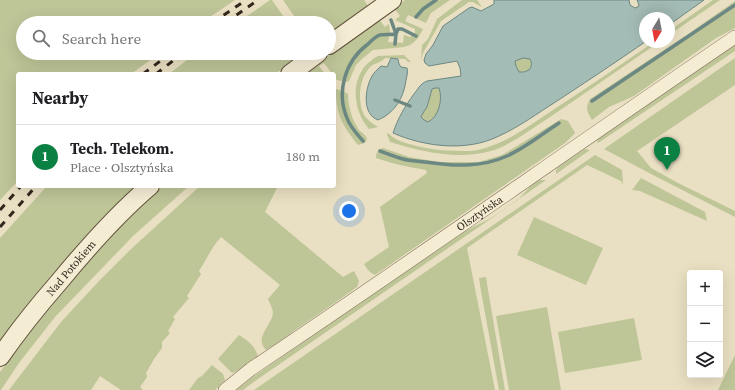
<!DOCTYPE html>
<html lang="en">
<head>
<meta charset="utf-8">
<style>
	body { margin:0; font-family:"Source Serif 4",serif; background:#f2f2f2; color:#202124 }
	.controls { position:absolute; right:12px; bottom:12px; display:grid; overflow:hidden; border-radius:4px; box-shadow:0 4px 16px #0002 }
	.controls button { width:36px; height:36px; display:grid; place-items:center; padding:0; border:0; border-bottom:1px solid #e0e0e0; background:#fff; color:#202124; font:20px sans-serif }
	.compass { position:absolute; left:639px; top:12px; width:36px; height:36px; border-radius:50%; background:#fff; box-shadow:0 4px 16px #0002; rotate:190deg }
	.you { position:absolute; left:349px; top:211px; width:14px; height:14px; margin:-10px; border:3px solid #fff; border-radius:50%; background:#1a73e8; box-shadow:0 0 0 6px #1a73e833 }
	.badge { display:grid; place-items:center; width:26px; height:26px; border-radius:50%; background:#0b8043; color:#fff; font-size:13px; font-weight:700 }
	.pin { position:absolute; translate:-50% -33px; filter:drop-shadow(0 1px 2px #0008) }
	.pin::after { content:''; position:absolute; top:21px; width:14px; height:12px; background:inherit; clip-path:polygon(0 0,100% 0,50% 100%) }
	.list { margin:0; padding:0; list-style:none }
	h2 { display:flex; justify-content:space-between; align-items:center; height:52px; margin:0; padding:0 16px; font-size:17px }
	h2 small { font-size:13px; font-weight:400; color:#757577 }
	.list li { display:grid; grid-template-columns:26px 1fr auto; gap:12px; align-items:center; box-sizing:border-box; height:64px; padding:0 16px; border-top:1px solid #e0e0e0 }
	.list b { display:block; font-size:15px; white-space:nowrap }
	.list p { margin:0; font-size:13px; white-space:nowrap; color:#757577 }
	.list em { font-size:13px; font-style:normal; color:#757577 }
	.icon { flex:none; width:22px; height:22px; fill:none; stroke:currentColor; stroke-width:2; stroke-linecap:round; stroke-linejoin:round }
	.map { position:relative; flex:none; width:735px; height:390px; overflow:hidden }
	.search { position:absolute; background:#fff; box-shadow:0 4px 16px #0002; left:16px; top:16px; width:320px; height:44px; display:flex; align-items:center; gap:10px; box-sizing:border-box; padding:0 14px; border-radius:22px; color:#757577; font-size:15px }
	.panel { position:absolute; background:#fff; box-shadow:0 4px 16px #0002; left:16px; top:72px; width:320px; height:116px; border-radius:4px }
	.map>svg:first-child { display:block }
	.green { fill:#bec597 }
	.water { fill:#a4bcb6; stroke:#6c8883; fill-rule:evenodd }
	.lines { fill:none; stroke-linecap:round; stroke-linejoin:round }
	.stream { stroke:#6c8883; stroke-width:3.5 }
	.minor-casing { stroke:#81715b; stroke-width:14 }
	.secondary-casing { stroke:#62523e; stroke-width:20 }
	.minor { stroke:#f5ecd4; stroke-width:13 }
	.secondary { stroke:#f5ecd4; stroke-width:18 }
	.rail { stroke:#32281e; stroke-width:3; stroke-dasharray:7 7; stroke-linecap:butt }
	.labels { text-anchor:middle; stroke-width:3.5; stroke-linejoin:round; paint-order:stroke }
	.street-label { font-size:11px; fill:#32281e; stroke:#f1e9d0 }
</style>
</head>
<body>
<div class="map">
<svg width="735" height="390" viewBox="0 0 735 390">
	<rect width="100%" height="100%" fill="#e9dfc2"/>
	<!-- green -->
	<path class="green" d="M0 0H235L201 23H23V53H160L131 74H18V181L0 200Z
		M270 0H272L288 23H237Z
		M283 0H364L368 6 329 35V23H299Z
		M405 0H450L431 13 426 23 408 15 405 21 423 29 418 38 414 42 410 45 404 47 373 50 362 59 356 65 349 81 346 82 337 80 334 77V74H332L324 63 319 66 325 74H299L378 18 385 27 389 24 390 32 388 42 403 43 404 35 410 37 415 33V29L395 20 400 16 394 8Z
		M462 0H477L482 7 473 2H469L441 21 423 53 421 61 422 45 428 39 437 19Z
		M713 0H720L669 35V31Z
		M735 1V28L716 38 634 96 609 107 592 120C587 111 585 109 590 99L691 32Z
		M654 42H659C621 68 583 95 544 121 528 131 509 146 491 151 457 160 423 152 390 142L387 134 388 133C396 142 410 144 421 147 435 150 449 151 463 151 468 151 474 151 478 150 506 144 530 125 553 110 587 88 620 65 654 42Z
		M735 45V51L598 143 597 140Z
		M196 53H304L275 74H169Z
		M404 55 411 62H408L405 59 385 58C381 63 374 63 370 67 359 79 357 101 364 115 367 120 373 124 378 127L369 129C354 112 350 83 366 65 370 62 373 58 378 56Z
		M523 58 530 59C532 63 532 66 529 70L524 72H519L516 66 515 61Z
		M735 58V85L637 151 651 168 678 183 735 211V217L653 175 604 149Z
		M435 88H439C443 99 439 117 428 122L424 120 421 117 423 113 427 107 432 89Z
		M334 89 341 90 348 94C348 106 352 120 359 130 362 133 366 135 367 139L365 143 358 145C345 129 337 117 336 96H334Z
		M561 119 568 121 575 133 565 143 375 275C369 272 367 269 364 264L389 247 380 207 427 173 426 170C409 167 393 164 376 158V155L378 150 383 148 409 157 439 162H479L502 155 512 149Z
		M585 149 590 150 556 174V171L557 168Z
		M595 155 622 170 623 185 621 181 587 165 467 248 495 390H254Z
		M641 178 705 212 707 221 640 191 632 190Z
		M540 180H546L486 222 255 381 243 390H236L253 377 459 234 491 218 518 200 535 181Z
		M47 186H141L0 342V238Z
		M159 186H189L133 236 55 317 19 363 1 390H0V372L70 277Z
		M200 186H278L265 212 343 277 354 271 359 281 357 287 333 304 295 330 280 342 266 350C253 337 273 325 273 312 272 308 270 303 268 299L280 285 221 237C212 247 206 260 199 271L201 274 187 296 189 298 173 317 175 319 168 331 170 333 162 342V348L154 359 146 373 147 377 140 387 143 390H121L100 376 91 390H9L61 322 99 281 129 251Z
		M534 217 603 248 586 285 517 255Z
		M486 277 488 290 505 390H499L481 291 479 278Z
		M547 307 561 390H509L496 316Z
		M634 318 642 360 565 373 558 332Z
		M239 335C248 341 255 345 258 357L237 371 232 373 218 359Z
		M735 355V390H718Z
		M212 365 223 374 225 380 215 390H189L198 378 202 376Z"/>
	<!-- water -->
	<path class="water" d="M494 0H629L630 5 635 8 638 7 639 5 637 0H704L669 25V18H645V42C616 62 586 82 557 101 538 113 519 127 499 136 467 152 425 147 393 133 398 118 405 106 414 94 418 89 420 84 427 81L461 76 460 68 457 61 429 66 425 63 424 60 426 54 433 45 443 26 469 8 472 7 481 11 494 4ZM523 58 530 59C532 63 532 66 529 70L524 72H519L516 66 515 61ZM435 88H439C443 99 439 117 428 122L424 120 421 117 423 113 427 107 432 89Z
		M391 58 398 59 399 64 401 67 407 68C408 72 407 76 406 80 404 97 395 113 378 120 362 114 365 90 371 78 373 73 377 70 381 66L387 67Z"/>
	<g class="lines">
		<!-- stream -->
		<path class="stream" d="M416 17 423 9 436 0
			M391 20 396 34 395 44
			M395 100 410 106
			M592 101 735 5
			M363 141C357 134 350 127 347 118 336 92 345 61 368 44 371 41 376 36 380 35 384 34 391 35 396 34L398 29H402L416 36
			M380 151C388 154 395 157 403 159 410 161 418 161 425 162 452 166 481 168 507 156 525 148 542 134 559 123"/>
		<defs>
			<g id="minor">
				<path id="s1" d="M225 390 251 369C414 260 573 147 735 37"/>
			</g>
			<g id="secondary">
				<path d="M329 45 392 0"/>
				<path d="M290 74 318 53"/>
				<path id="s2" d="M0 357C18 331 38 306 59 282 87 248 116 215 150 186"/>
			</g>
		</defs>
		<!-- minor casing -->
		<use href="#minor" class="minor-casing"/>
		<!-- secondary casing -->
		<use href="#secondary" class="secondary-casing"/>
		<!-- minor -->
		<use href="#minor" class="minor"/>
		<!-- secondary -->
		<use href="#secondary" class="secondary"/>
		<!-- rail -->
		<path class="rail" d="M212 23 246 0
			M225 23 258 0
			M143 74 171 53
			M156 74 183 53
			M0 210 21 186
			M0 227 36 186"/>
	</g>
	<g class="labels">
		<!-- street labels -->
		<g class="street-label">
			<text dy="4" stroke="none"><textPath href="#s1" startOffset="310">Olsztyńska</textPath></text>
			<text dy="4" stroke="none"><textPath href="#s2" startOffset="114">Nad Potokiem</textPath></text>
		</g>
	</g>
</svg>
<div class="controls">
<button>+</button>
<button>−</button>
<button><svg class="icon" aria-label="layers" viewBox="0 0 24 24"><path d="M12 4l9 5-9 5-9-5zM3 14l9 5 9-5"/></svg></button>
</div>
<svg class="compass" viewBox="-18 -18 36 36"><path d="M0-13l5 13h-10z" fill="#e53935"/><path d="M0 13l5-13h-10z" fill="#757577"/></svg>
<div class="you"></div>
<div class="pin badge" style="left:667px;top:170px">1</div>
<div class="search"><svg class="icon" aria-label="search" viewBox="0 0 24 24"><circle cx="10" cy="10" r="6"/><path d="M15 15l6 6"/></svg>Search here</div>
<section class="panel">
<h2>Nearby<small></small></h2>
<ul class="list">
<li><span class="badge">1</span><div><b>Tech. Telekom.</b><p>Place · Olsztyńska</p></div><em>180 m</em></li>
</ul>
</section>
</div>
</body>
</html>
